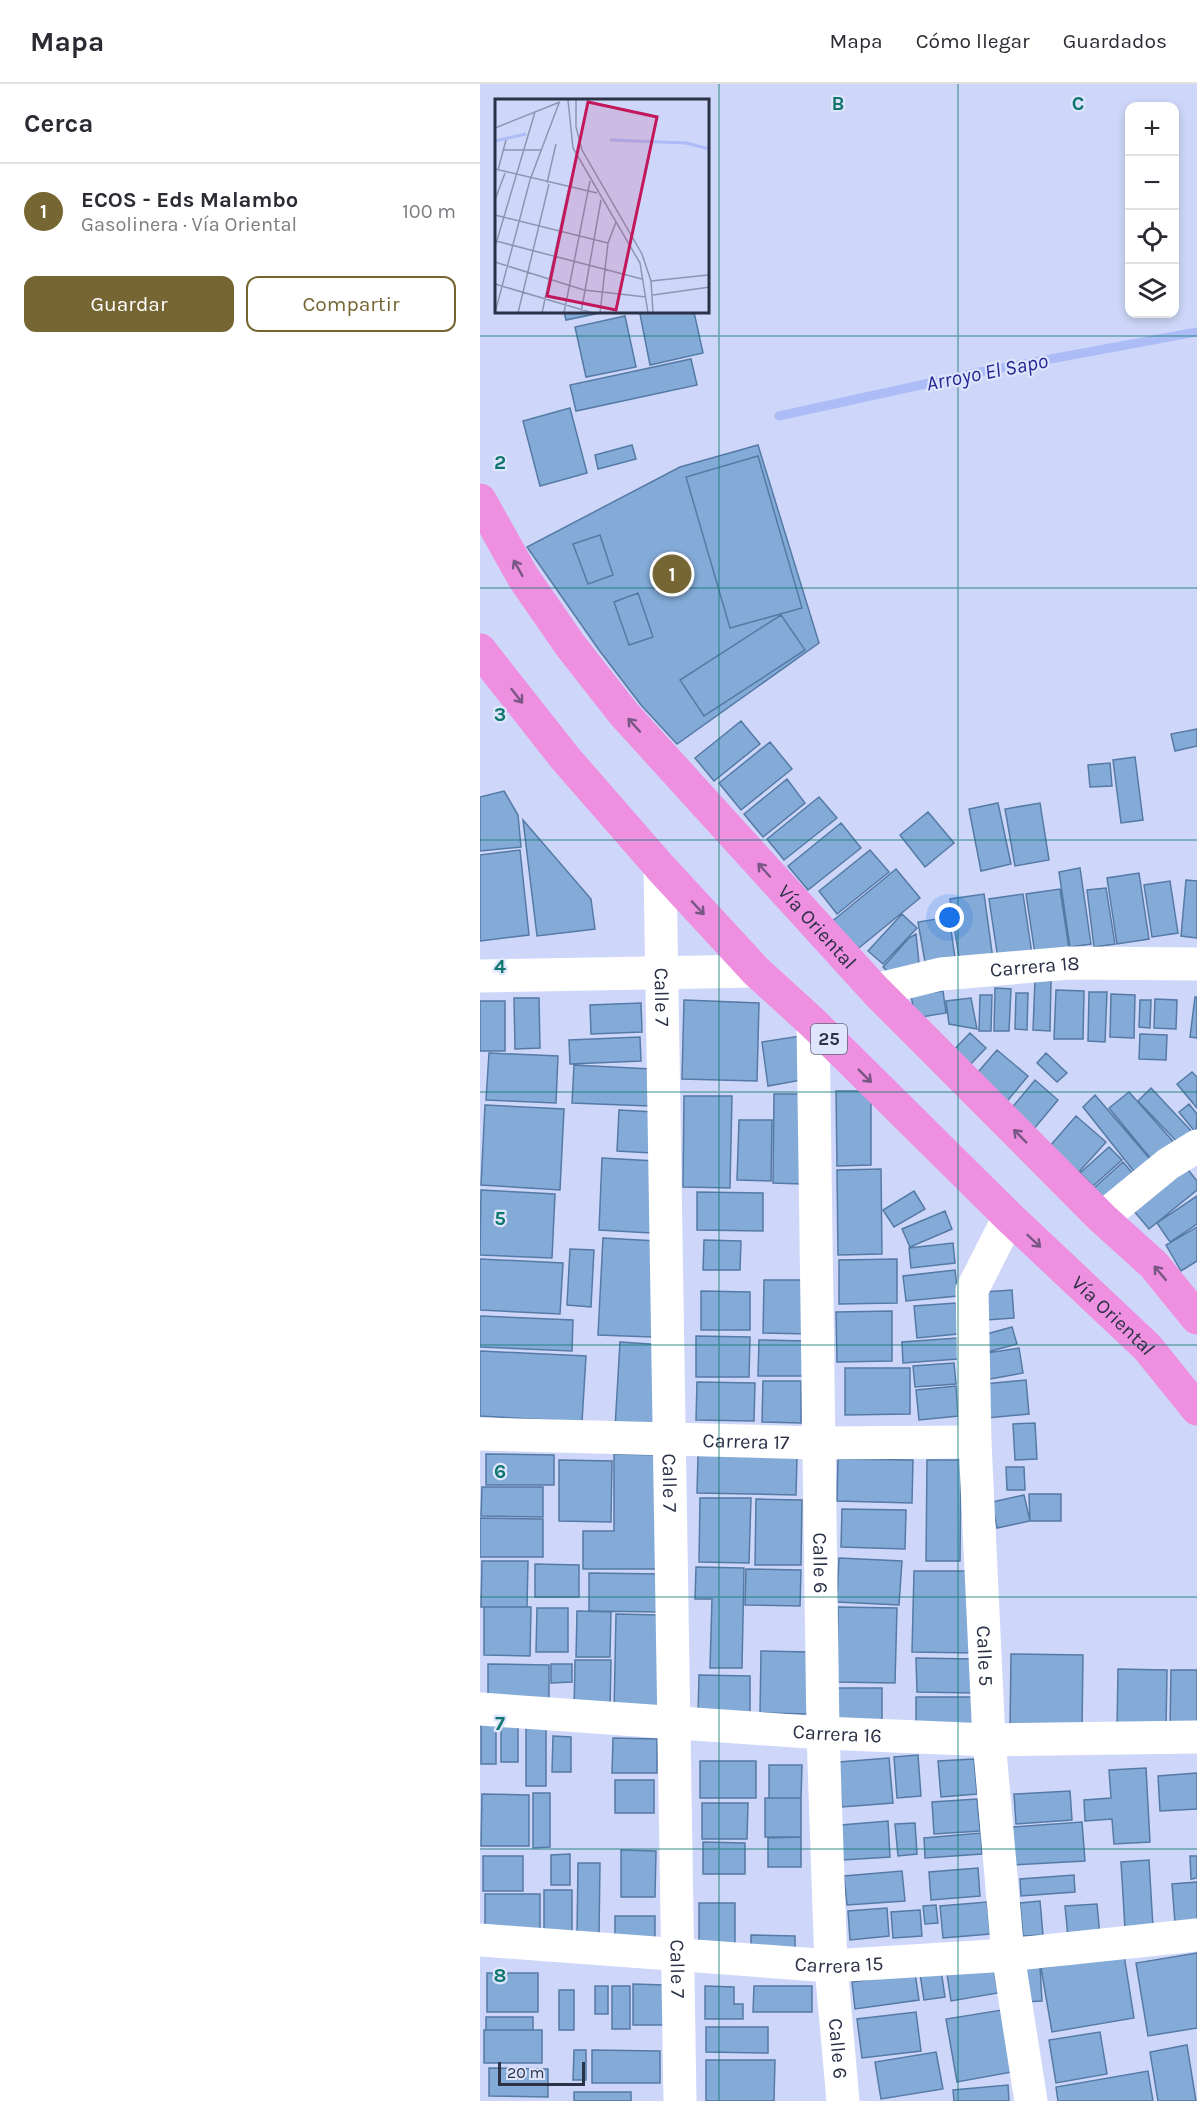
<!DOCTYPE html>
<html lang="es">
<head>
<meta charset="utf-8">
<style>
	body { margin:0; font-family:Karla,sans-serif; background:#f2f2f3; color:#2b2b33 }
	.controls { position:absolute; right:18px; top:18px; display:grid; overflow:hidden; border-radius:12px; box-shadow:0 3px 9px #0003 }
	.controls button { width:54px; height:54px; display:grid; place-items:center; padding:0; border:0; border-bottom:2px solid #e1e1e2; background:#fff; color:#2b2b33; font:30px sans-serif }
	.scale { position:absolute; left:18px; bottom:15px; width:87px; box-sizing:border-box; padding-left:6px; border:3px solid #2b3146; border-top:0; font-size:16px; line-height:21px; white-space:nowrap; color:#2b3146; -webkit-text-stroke:4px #dee5fc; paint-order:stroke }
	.you { position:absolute; left:470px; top:834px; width:21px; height:21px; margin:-15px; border:4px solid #fff; border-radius:50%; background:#1a73e8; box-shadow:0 0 0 9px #1a73e833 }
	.badge { display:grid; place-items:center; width:39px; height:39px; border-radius:50%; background:#756633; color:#fff; font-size:20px; font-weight:700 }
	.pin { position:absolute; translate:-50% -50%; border:3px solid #fff; box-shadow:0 2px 6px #0006 }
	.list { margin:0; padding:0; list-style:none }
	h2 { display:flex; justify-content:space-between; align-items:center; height:78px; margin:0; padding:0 24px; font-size:26px }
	h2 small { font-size:20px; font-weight:400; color:#7c7c81 }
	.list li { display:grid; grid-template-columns:39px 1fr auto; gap:18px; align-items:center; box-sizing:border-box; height:96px; padding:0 24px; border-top:2px solid #e1e1e2 }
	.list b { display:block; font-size:22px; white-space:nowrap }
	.list p { margin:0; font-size:20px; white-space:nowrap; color:#7c7c81 }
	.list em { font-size:20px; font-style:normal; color:#7c7c81 }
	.actions { display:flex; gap:12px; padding:18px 24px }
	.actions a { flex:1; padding:14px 0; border:2px solid #756633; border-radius:12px; text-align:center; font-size:21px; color:#756633 }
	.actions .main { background:#756633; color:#fff }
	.icon { flex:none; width:33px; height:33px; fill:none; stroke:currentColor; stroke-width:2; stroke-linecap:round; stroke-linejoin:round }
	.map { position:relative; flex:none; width:717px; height:2017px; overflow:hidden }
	header { display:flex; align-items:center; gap:36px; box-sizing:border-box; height:84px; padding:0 30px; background:#fff; border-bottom:2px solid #e1e1e2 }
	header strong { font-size:28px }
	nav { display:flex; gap:33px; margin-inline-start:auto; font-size:21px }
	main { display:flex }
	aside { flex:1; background:#fff }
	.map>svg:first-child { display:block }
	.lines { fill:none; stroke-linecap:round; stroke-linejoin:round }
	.stream { stroke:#acbcf6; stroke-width:9 }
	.building { fill:#84abd8; stroke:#557aa5; stroke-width:1.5 }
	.minor { stroke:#fff; stroke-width:33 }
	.highway { stroke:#ef8fe0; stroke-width:33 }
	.oneway { stroke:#795784 }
	.grid { fill:none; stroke:#0f766e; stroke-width:1.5; stroke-opacity:0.55 }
	.labels { text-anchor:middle; stroke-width:4.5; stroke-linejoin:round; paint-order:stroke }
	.shield { fill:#dee5fc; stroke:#61677d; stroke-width:1.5 }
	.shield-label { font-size:18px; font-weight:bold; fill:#2b3146 }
	.street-label { font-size:20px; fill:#2b3146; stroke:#dee5fc }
	.water-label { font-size:21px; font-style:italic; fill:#262793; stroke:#dee5fc }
	.inset-river { fill:none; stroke:#acbcf6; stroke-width:3 }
	.inset-road { fill:none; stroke:#8d95b1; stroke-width:1.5 }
	.view { fill:#c2185b; fill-opacity:0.15; stroke:#c2185b; stroke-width:3 }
	.inset-edge { fill:none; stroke:#2b3146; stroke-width:3 }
	.grid-label { font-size:20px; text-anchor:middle; font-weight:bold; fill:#0f766e; stroke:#dee5fc; stroke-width:4.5; stroke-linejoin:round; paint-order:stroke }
</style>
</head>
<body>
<header>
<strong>Mapa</strong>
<nav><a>Mapa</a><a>Cómo llegar</a><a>Guardados</a></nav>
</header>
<main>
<aside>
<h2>Cerca<small></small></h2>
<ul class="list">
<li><span class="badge">1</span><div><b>ECOS - Eds Malambo</b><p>Gasolinera · Vía Oriental</p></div><em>100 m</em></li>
</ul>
<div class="actions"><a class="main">Guardar</a><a>Compartir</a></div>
</aside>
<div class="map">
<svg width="717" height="2017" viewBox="0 0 717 2017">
	<rect width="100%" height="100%" fill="#ced7f9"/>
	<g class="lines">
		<!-- stream -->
		<path class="stream" d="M299 332 500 288 717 248"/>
	</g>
	<!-- building -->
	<path class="building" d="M84 228H125L86 236Z
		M167 228H214L223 269 170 281 160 230Z
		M145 232 156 283 106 293 95 243Z
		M211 275 217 301 96 327 90 301Z
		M90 324 107 389 60 402 43 337Z
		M152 361 156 375 118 385 115 371Z
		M278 361 339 559 197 660 161 621 119 566 47 463 200 383Z
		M278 372 322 524 250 544 206 393Z
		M120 451 133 491 108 500 93 460Z
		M208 479 212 493 189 500 185 486Z
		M158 509 173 553 149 561 134 518Z
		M301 531 325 566 224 632 200 596Z
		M261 637 280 660 234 697 215 674Z
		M717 645V662L695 667 691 650Z
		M290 658 312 685 261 726 239 699Z
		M655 673 663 736 641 739 633 676Z
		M630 679 632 702 610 703 608 681Z
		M307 695 325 719 283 753 264 730Z
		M24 707 38 731 41 763 0 767V713Z
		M339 713 357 734 304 776 287 755Z
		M518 719 531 780 501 787 489 725Z
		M560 719 569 776 535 782 525 725Z
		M448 728 474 759 445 783 420 751Z
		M43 736 111 815 115 845 57 852Z
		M361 739 381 764 328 806 308 782Z
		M40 766 49 851 0 857V771Z
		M390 766 409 788 357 830 339 807Z
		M600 784 611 860 590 863 579 788Z
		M416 785 440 814 374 868 350 839Z
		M659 789 669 855 637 860 627 794Z
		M706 796 717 797V854L701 852Z
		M690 797 698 849 672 853 664 801Z
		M626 804 635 860 614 863 607 806Z
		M580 805 589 865 555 870 546 810Z
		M504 810 513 875 480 880 470 815Z
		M543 810 552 870 518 875 509 815Z
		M422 830 437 844 403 880 388 867Z
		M469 833 476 880 446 884 438 838Z
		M436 850 440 889 410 890 403 883 429 854Z
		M555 896H571L570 947 553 946Z
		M515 904 531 905 529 947H514Z
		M576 906 604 907 603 955H574Z
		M463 907 466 929 435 934 431 911Z
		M609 908H627L625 958 608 957Z
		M536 909H548L547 946 535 945Z
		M631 910 655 911 654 954 630 953Z
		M500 911H512L511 947H499Z
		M715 913H717V954L710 953Z
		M34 914H59L60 964 35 965Z
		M491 914 497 945 469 940 466 917Z
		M675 915 697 916 696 945 674 944Z
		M204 916 279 919 277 997 202 995Z
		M660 916H671L670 944 659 943Z
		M0 917H25V967H0Z
		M161 919 162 948 111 950 110 921Z
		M490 949 506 964 486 985 469 971Z
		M660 950 687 951 686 976 659 975Z
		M320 952 327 995 288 1002 282 958Z
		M160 953 161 977 90 980 89 956Z
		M517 966 548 992 524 1021 493 994Z
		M9 969 78 972 76 1019 6 1016Z
		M566 969 587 989 577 998 557 979Z
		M94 981 171 985 169 1022 92 1019Z
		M712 988 717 993V1024L697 1000Z
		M555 996 578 1016 553 1046 530 1026Z
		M671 1004 714 1050 701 1062 658 1017Z
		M356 1007H391V1081L357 1082Z
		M649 1008 698 1063 676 1081 629 1024Z
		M294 1010H324L322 1100 293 1099Z
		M615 1011 676 1082 660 1095 603 1023Z
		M204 1012H252L250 1104 203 1103Z
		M709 1020 717 1030 716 1049 699 1028Z
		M5 1021 84 1025 80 1106 1 1101Z
		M139 1026 175 1028 172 1069 137 1067Z
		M596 1032 626 1058 599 1088 570 1062Z
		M259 1036H292L291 1097 257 1096Z
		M629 1063 642 1076 613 1102 600 1089Z
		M122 1074 175 1077 171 1149 119 1146Z
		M643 1078 655 1092 626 1118 614 1104Z
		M702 1078 717 1097V1106L669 1145 649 1121Z
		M401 1085 402 1170 358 1171 357 1086Z
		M1 1106 75 1110 72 1174 0 1171Z
		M434 1107 445 1125 414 1143 403 1126Z
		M217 1108 283 1109V1147L217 1146Z
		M717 1112V1140L690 1158 677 1139Z
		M465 1127 472 1145 430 1163 422 1145Z
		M717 1143V1177L701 1187 686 1161Z
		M123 1154 177 1157 172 1253 118 1251Z
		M224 1156 261 1157 260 1186H223Z
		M473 1159 475 1179 431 1184 429 1164Z
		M90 1165 114 1166 111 1223 87 1221Z
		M0 1175 83 1179 80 1230 0 1226Z
		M417 1175V1219L359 1220V1176Z
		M475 1186 478 1212 426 1217 423 1192Z
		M284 1196H329V1250L283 1249Z
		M532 1206 534 1234 506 1236 503 1208Z
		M221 1207 270 1208V1246H221Z
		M476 1219 478 1250 437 1254 434 1222Z
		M412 1227V1277L357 1278 356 1228Z
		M0 1232 93 1236 92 1267 0 1263Z
		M532 1243 537 1260 504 1269 499 1252Z
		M216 1252 270 1253 269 1293H216Z
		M477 1254 478 1275 423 1279 422 1258Z
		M279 1256 327 1257V1292H278Z
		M140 1258 184 1261 180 1346 135 1344Z
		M539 1264 543 1289 505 1296 500 1270Z
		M0 1267 106 1272 102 1338 0 1332Z
		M474 1279 476 1300 435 1303 433 1282Z
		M365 1284H430V1330L365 1331Z
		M546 1296 549 1330 507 1334 504 1300Z
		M283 1297H321V1339L282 1338Z
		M217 1298 275 1299 274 1337 216 1336Z
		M476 1302 478 1332 439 1336 436 1306Z
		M555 1339 557 1375 535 1376 533 1340Z
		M6 1370 74 1371V1401H6Z
		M134 1370 182 1371 181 1485H103V1447H134Z
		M218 1371 317 1373 316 1411 217 1409Z
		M358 1375 433 1376 432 1419 357 1417Z
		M79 1376 132 1377 131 1438 79 1437Z
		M447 1376H481L480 1477H446Z
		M526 1383H544L545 1406H527Z
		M2 1403H63V1433L1 1432Z
		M549 1410H581V1437H550Z
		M544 1411 550 1437 517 1444 512 1418Z
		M220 1414H271L269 1479 219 1478Z
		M276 1415 322 1416 321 1481H275Z
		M362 1425 426 1426 425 1465 361 1463Z
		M0 1434 63 1435V1473H0Z
		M359 1474 422 1477 419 1521 357 1518Z
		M2 1477H48L47 1523H1Z
		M55 1480 99 1481V1513H55Z
		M216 1483 264 1484 262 1584H230L232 1515H215Z
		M266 1485 321 1486 320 1522 265 1521Z
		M434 1487H497L496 1569 432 1568Z
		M109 1489 182 1490V1528L109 1527Z
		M4 1523H51L50 1572 4 1571Z
		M358 1523 417 1524 415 1599 357 1598Z
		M57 1524H88V1568H56Z
		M97 1527 131 1528 130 1573H96Z
		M136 1530 180 1531 178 1630 134 1629Z
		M281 1567 328 1568 327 1630 280 1629Z
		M531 1570 603 1571 602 1648 530 1647Z
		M436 1574 494 1575V1609L437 1608Z
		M95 1576H131L130 1629 94 1628Z
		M8 1580 69 1581V1619L8 1618Z
		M71 1580H92V1598L71 1599Z
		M638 1585 687 1586 686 1646H637Z
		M691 1586H717V1643H690Z
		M219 1591 270 1592V1632L218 1631Z
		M355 1604H402V1642L355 1643Z
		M436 1613H497V1649H436Z
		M1 1635H16V1680H1Z
		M21 1637 38 1638V1678H21Z
		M46 1643H66V1702H46Z
		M73 1652 91 1653V1688H72Z
		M133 1654 177 1655V1689H132Z
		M438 1671 441 1712 417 1714 414 1673Z
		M409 1674 413 1719 362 1723 359 1678Z
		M494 1675 497 1710 461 1713 458 1677Z
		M220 1677H276V1714H220Z
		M289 1681H322L321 1714H289Z
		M666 1684 670 1758 634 1760 632 1735 605 1737 604 1716 631 1714 629 1686Z
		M717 1689V1725L680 1727 678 1692Z
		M135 1696H174V1729H135Z
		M590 1707 592 1736 536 1740 534 1710Z
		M53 1709H70V1763L53 1764Z
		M2 1710 49 1711V1762H1Z
		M285 1714H321V1753H285Z
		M497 1715 500 1747 454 1750 452 1718Z
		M222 1719H268L267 1755H222Z
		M408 1737 410 1773 363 1776 361 1741Z
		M602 1738 605 1777 533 1781 531 1743Z
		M435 1739 437 1770 418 1772 415 1740Z
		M501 1749 502 1770 445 1774 444 1754Z
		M321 1753V1783H288V1754Z
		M223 1758 265 1759V1790H223Z
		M141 1766 176 1767 175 1813H141Z
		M90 1770V1801H71V1771Z
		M3 1772H43V1807H3Z
		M710 1772H717V1794L711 1795Z
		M669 1776 673 1843 645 1845 641 1778Z
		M98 1779H120L119 1852H97Z
		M498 1784 500 1812 451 1816 449 1788Z
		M422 1787 425 1817 367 1821 364 1792Z
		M594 1791 595 1808 541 1812 540 1795Z
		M717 1798V1838L695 1839 692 1800Z
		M64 1806H92V1851H64Z
		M5 1810H60V1854L5 1853Z
		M560 1817 563 1851 543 1852 540 1819Z
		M507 1818 510 1850 463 1854 460 1822Z
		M219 1819H255V1869H219Z
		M617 1820 620 1852 588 1853 585 1822Z
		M456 1821 458 1839 445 1840 443 1822Z
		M407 1824 409 1852 370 1856 368 1827Z
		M440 1826 442 1852 413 1854 411 1828Z
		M135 1832H175V1862L135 1861Z
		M271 1851 315 1852V1869H271Z
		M717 1869V1944L668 1952 656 1879Z
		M644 1871 654 1934 572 1948 561 1884Z
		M513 1883 518 1909 471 1917 467 1890Z
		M560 1883 562 1917 541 1918 539 1884Z
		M461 1886 465 1913 444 1916 440 1890Z
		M7 1889H58V1928H7Z
		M435 1889 439 1916 375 1925 372 1898Z
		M153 1900 184 1901V1941H153Z
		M115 1902H128V1930H115Z
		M132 1902H150V1945H132Z
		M225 1902 254 1903V1920H263V1935H225Z
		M274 1902H332V1928H273Z
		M79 1906H94V1946H79Z
		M522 1926 532 1988 477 1998 466 1935Z
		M436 1928 441 1967 382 1974 377 1935Z
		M6 1933H53V1946H6Z
		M226 1943H288V1969L226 1968Z
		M4 1946H62V1979H4Z
		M620 1948 627 1990 576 1999 569 1956Z
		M707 1961 716 2017H678L670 1968Z
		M94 1966H106V1996H93Z
		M112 1966 180 1967V1999H112Z
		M456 1968 463 2005 401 2015 395 1978Z
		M226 1976H295L294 2017H226Z
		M9 1984 68 1985V2013L9 2012Z
		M668 1987 673 2017H578L576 2003Z
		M528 2001 529 2017H474L473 2006Z
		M94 2008H151V2017H94Z"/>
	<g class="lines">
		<!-- minor -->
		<g class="minor">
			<path id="s1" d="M180 783 200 2017"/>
			<path d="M0 892 276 887"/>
			<path id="s2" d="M395 906 461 890 589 879 717 880"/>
			<path id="s3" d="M333 939 343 1649 351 1882 363 2017"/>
			<path id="s4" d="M529 1133 492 1206 495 1358 509 1656 528 1871 551 2017"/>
			<path d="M622 1134 688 1080 717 1062"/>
			<path id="s5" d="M0 1350 338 1359 495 1358"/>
			<path id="s6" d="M0 1625 343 1649 509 1656 717 1653"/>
			<path id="s7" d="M0 1856 351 1882 528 1871 717 1851"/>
		</g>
		<!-- highway -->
		<g class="highway">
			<path id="s8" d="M0 416 43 493 90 561 144 630 395 906 622 1134 674 1181 717 1234"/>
			<path id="s9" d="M0 566 85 674 180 783 276 887 333 939 529 1133 667 1263 717 1325"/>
		</g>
	</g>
	<!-- one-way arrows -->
	<defs><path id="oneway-shaft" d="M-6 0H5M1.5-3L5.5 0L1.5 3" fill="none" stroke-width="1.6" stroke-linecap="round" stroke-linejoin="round" transform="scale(1.5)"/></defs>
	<g class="oneway">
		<use href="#oneway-shaft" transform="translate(38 484) rotate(-119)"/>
		<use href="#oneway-shaft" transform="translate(37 612) rotate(52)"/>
		<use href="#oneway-shaft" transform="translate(154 641) rotate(-132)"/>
		<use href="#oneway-shaft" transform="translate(284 786) rotate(-132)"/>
		<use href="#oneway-shaft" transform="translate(218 824) rotate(47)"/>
		<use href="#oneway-shaft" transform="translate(385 992) rotate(45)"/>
		<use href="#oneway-shaft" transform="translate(540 1052) rotate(-135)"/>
		<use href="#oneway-shaft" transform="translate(554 1157) rotate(43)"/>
		<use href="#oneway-shaft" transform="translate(680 1189) rotate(-130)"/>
	</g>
	<!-- grid -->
	<path class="grid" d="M239 0V2017M478 0V2017M0 252H717M0 504H717M0 756H717M0 1008H717M0 1261H717M0 1513H717M0 1765H717"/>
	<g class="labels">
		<!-- shield labels -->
		<rect class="shield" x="331" y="940" width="36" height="30" rx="4.5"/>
		<g class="shield-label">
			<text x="349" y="961">25</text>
		</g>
		<!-- street labels -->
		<g class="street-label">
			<text dy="7" stroke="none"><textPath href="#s8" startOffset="546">Vía Oriental</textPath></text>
			<text dy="7" stroke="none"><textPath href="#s2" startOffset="162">Carrera 18</textPath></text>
			<text dy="7" stroke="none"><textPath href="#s1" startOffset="130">Calle 7</textPath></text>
			<text dy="7" stroke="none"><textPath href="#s9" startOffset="920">Vía Oriental</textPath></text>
			<text dy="7" stroke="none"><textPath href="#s5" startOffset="266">Carrera 17</textPath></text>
			<text dy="7" stroke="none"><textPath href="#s1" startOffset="616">Calle 7</textPath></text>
			<text dy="7" stroke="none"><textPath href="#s3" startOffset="540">Calle 6</textPath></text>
			<text dy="7" stroke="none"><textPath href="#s4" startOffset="448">Calle 5</textPath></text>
			<text dy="7" stroke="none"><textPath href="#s6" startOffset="358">Carrera 16</textPath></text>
			<text dy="7" stroke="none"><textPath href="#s7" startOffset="360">Carrera 15</textPath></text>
			<text dy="7" stroke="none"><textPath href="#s1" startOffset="1102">Calle 7</textPath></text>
			<text dy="7" stroke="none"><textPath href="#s3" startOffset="1026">Calle 6</textPath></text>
		</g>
		<!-- water labels -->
		<g class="water-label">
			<text transform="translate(507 288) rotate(-11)" y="7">Arroyo El Sapo</text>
		</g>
	</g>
	<!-- overview -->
	<g transform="translate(15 15)">
		<rect width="214" height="214" fill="#ced7f9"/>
		<path class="inset-river" d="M115 41 191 44 215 50M0 42 31 35"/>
		<path class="inset-road" d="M73 1 78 49 145 164 153 214M81 1V28L87 51 147 155 156 182 158 214M0 29 65 3M9 51H47M0 70 102 94M3 71 11 41M52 84 61 45M0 101 10 74M0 116 113 144M1 142 147 180M0 148 40 13M0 163 89 191 151 198M156 182 213 176M0 185 98 214M158 196 215 188M0 214 35 81 64 4M23 214 54 85M47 214 74 88M69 214 95 82M86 214 106 101M105 214 113 144 121 123"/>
		<path class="view" d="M93 3 162 18 121 211 52 197Z"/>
		<rect width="214" height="214" class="inset-edge"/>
	</g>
	<g class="grid-label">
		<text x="358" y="26">B</text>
		<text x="598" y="26">C</text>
		<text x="20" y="385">2</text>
		<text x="20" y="637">3</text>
		<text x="20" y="889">4</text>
		<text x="20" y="1141">5</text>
		<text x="20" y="1394">6</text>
		<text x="20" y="1646">7</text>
		<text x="20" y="1898">8</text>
	</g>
</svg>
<div class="controls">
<button>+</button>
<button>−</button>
<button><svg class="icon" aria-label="locate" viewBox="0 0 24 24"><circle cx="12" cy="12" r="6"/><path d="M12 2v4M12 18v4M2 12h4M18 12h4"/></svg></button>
<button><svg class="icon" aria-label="layers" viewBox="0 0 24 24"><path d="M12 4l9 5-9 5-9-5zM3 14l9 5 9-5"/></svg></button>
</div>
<div class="scale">20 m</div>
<div class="you"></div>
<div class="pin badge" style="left:192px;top:490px">1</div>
</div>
</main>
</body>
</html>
